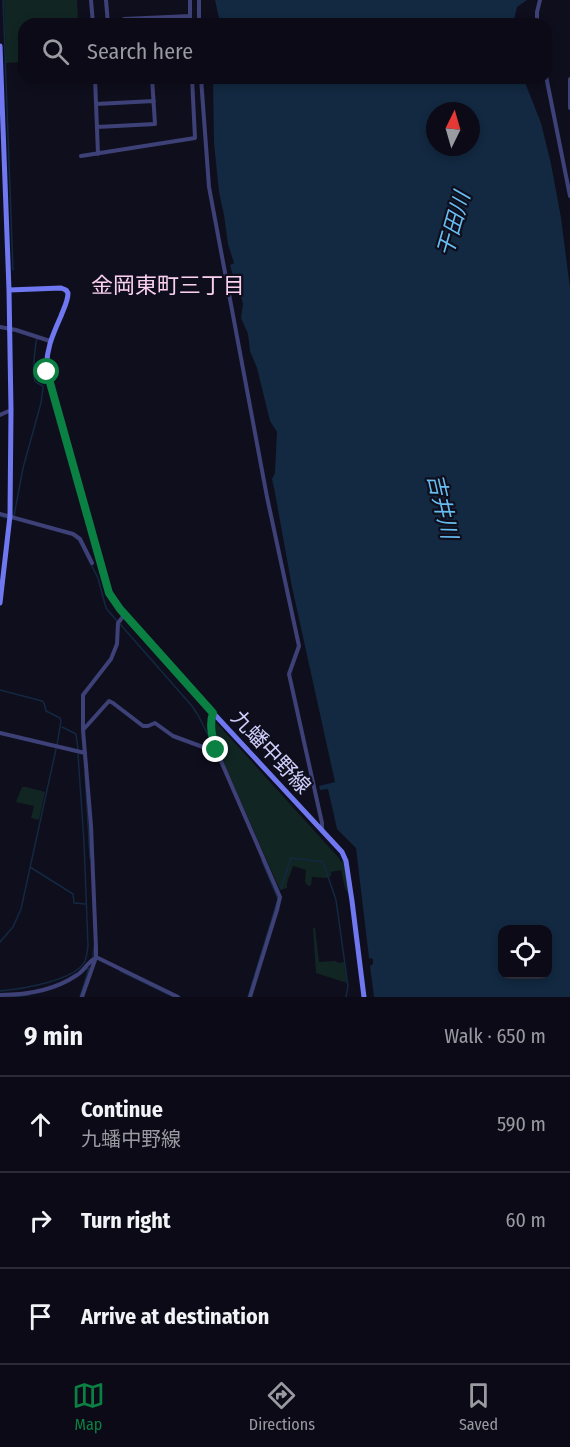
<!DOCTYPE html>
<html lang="en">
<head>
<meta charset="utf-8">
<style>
	body { margin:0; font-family:"Fira Sans Condensed","Noto Sans JP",sans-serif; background:#14131f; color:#f1f3f6 }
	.controls { position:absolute; right:18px; bottom:18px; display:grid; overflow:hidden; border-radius:12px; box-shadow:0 3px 9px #0003 }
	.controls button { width:54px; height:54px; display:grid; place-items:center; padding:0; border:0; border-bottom:2px solid #2b2b35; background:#0b0a16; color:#f1f3f6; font:30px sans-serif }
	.compass { position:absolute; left:426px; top:102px; width:54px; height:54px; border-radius:50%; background:#0b0a16; box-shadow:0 3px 9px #0003; rotate:5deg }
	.stop { position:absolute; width:18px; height:18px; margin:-14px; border:4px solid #0b8043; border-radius:50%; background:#fff }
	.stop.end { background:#0b8043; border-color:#fff; box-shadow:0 2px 6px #0008 }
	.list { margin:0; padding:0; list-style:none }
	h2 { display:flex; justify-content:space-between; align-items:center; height:78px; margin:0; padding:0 24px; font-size:26px }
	h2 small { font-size:20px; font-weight:400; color:#9a9aa1 }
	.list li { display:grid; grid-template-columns:39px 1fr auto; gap:18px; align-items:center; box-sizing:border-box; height:96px; padding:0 24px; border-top:2px solid #2b2b35 }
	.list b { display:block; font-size:22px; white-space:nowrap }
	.list p { margin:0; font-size:20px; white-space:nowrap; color:#9a9aa1 }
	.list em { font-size:20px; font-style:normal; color:#9a9aa1 }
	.icon { flex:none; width:33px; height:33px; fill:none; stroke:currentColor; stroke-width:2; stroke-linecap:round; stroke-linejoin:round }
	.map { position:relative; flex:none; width:570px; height:997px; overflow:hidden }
	.search { position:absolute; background:#0b0a16; box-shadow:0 3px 9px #0003; left:18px; right:18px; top:18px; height:66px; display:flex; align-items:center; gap:15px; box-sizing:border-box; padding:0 21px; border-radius:18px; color:#9a9aa1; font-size:22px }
	.sheet { height:366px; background:#0b0a16 }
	nav { display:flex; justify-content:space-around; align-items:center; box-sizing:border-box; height:84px; border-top:2px solid #2b2b35; background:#0b0a16; font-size:16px; color:#9a9aa1 }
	nav a { display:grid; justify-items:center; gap:3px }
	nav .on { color:#0b8043 }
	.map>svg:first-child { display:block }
	.green { fill:#112623 }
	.water { fill:#122941; fill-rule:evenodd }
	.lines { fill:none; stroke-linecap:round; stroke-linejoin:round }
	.stream { stroke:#122941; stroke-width:1.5 }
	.street { stroke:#3d4177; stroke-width:4 }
	.secondary { stroke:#6f78f1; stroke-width:5 }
	.route { stroke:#0b8043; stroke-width:8 }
	.labels { text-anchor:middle; stroke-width:4.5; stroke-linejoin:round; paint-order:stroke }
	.street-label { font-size:21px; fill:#cfcefa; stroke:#0f0e1d }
	.water-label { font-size:22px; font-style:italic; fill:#67bdf0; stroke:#0f0e1d }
	.neighbourhood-label { font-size:22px; fill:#fad0ef; stroke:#0f0e1d }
</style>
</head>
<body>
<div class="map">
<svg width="570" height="997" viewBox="0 0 570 997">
	<rect width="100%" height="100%" fill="#0f0e1d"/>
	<!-- green -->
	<path class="green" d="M4 0H77L78 24H24V62L6 63Z
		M214 720 339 858 341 862 343 860 344 861 349 895 345 888 341 870 331 872V876L327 878 312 877 311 885 309 886 306 884 305 881 306 870 293 866 287 883V888L280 890 215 743 213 726Z
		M22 787H26L45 792 39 820 31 818 34 806 16 802Z
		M313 928H315L319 962 336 961 338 963 344 962 347 983 316 973Z"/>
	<!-- water -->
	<path class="water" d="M215 0H527L517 7 513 24H218L219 18Z
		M213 78H525L526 85 541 123 551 164 561 218 570 288V997H374L370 966 373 964V959L369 958 356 848 337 829 328 789 320 790 319 786 335 782 292 587 275 493 272 479 275 473 277 432 270 421 257 368 250 351 248 334 241 318 243 304 239 290 242 284 235 283 230 265 234 263 228 244 224 215 219 192 214 143ZM435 111H471V147H435ZM502 930H548V974H502Z"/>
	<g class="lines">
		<!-- stream -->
		<path class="stream" d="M3 0 13 270
			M0 516 6 518
			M14 516 23 468 41 403 43 388V386C41 385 35 382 35 381 32 375 35 346 37 338
			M78 539 98 578 106 608 117 621
			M120 624 192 706 198 715 212 743
			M0 690 42 701 44 703 46 711 60 718 61 721 57 745
			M62 727 76 734 78 749
			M85 773 90 858
			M30 867 73 894 74 903 85 904
			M281 888 291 858 323 862 336 900 348 986 346 997
			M0 942 13 927 21 909 56 749
			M93 957 94 946
			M120 971 172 996
			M75 978 88 968
			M0 991C21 989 75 981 85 961 87 956 87 951 88 946L84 842 78 754
			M0 997H2
			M12 997 29 995
			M80 997 89 968
			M248 997 278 899 262 861"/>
		<!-- street -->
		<path class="street" d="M91 0 93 24
			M106 0 108 24
			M190 0V24
			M199 0V24
			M124 24V19L190 16
			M537 24V12L540 0
			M546 76 570 196
			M95 78 98 154
			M201 78 209 187 267 497 299 646 289 674 322 823V831
			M570 79V108
			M78 82 148 78
			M96 104 154 101
			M97 127 155 124 152 78
			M81 156 195 138 192 78
			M0 327 16 330 50 341
			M0 415 11 410
			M0 514 73 534 80 539 92 563
			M213 713 211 716 214 745 280 897 277 910 250 997
			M83 729V695L111 659 117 644 118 623 125 614
			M0 733 85 753
			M96 957 178 997
			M0 995C26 995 55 990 77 975 84 971 87 963 94 959
			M82 997 96 957V948L91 826 83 730 109 701 113 703 143 726H148L155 723 173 736 211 750H217"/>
		<!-- secondary -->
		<path class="secondary" d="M0 46 9 290 11 410 10 516 0 603
			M9 290 61 288 66 290 68 293C68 301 64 308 61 316 53 334 45 351 47 372L109 593 120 609 191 689 342 852 346 861 352 901 364 997"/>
	</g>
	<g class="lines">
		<!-- route -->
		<path class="route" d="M47 372 109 593 120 609 213 713C209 724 212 740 217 750H216"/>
	</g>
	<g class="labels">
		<!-- street labels -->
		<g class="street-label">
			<text transform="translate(271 752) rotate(47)" y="7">九蟠中野線</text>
		</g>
		<!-- water labels -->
		<g class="water-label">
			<text transform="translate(453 224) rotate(-74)" y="8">干田川</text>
			<text transform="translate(443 506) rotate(77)" y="8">吉井川</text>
		</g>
		<!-- neighbourhood labels -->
		<g class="neighbourhood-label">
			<text x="168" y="293">金岡東町三丁目</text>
		</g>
	</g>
</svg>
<div class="controls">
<button><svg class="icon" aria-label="locate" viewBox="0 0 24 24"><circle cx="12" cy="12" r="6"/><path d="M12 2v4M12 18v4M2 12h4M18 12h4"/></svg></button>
</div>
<svg class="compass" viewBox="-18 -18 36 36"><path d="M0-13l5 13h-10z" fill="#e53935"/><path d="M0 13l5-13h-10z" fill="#9a9aa1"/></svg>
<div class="stop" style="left:47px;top:372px"></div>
<div class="stop end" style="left:216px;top:750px"></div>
<div class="search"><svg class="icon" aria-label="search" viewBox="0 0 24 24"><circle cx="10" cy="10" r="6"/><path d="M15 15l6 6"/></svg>Search here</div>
</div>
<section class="sheet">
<h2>9 min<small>Walk · 650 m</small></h2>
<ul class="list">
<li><svg class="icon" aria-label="ahead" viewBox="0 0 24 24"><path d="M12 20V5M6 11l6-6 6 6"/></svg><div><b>Continue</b><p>九蟠中野線</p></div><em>590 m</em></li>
<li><svg class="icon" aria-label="right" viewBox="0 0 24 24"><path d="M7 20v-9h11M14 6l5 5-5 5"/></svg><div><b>Turn right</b></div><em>60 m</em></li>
<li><svg class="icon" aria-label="arrive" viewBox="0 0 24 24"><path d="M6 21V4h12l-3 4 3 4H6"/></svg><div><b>Arrive at destination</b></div></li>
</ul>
</section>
<nav>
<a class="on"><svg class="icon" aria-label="map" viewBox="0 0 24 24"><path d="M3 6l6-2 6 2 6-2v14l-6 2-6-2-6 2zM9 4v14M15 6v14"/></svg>Map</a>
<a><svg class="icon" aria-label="directions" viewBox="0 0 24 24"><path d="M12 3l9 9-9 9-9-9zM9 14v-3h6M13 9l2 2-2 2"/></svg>Directions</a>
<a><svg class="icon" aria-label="saved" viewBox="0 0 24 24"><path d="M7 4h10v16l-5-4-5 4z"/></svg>Saved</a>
</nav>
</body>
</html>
